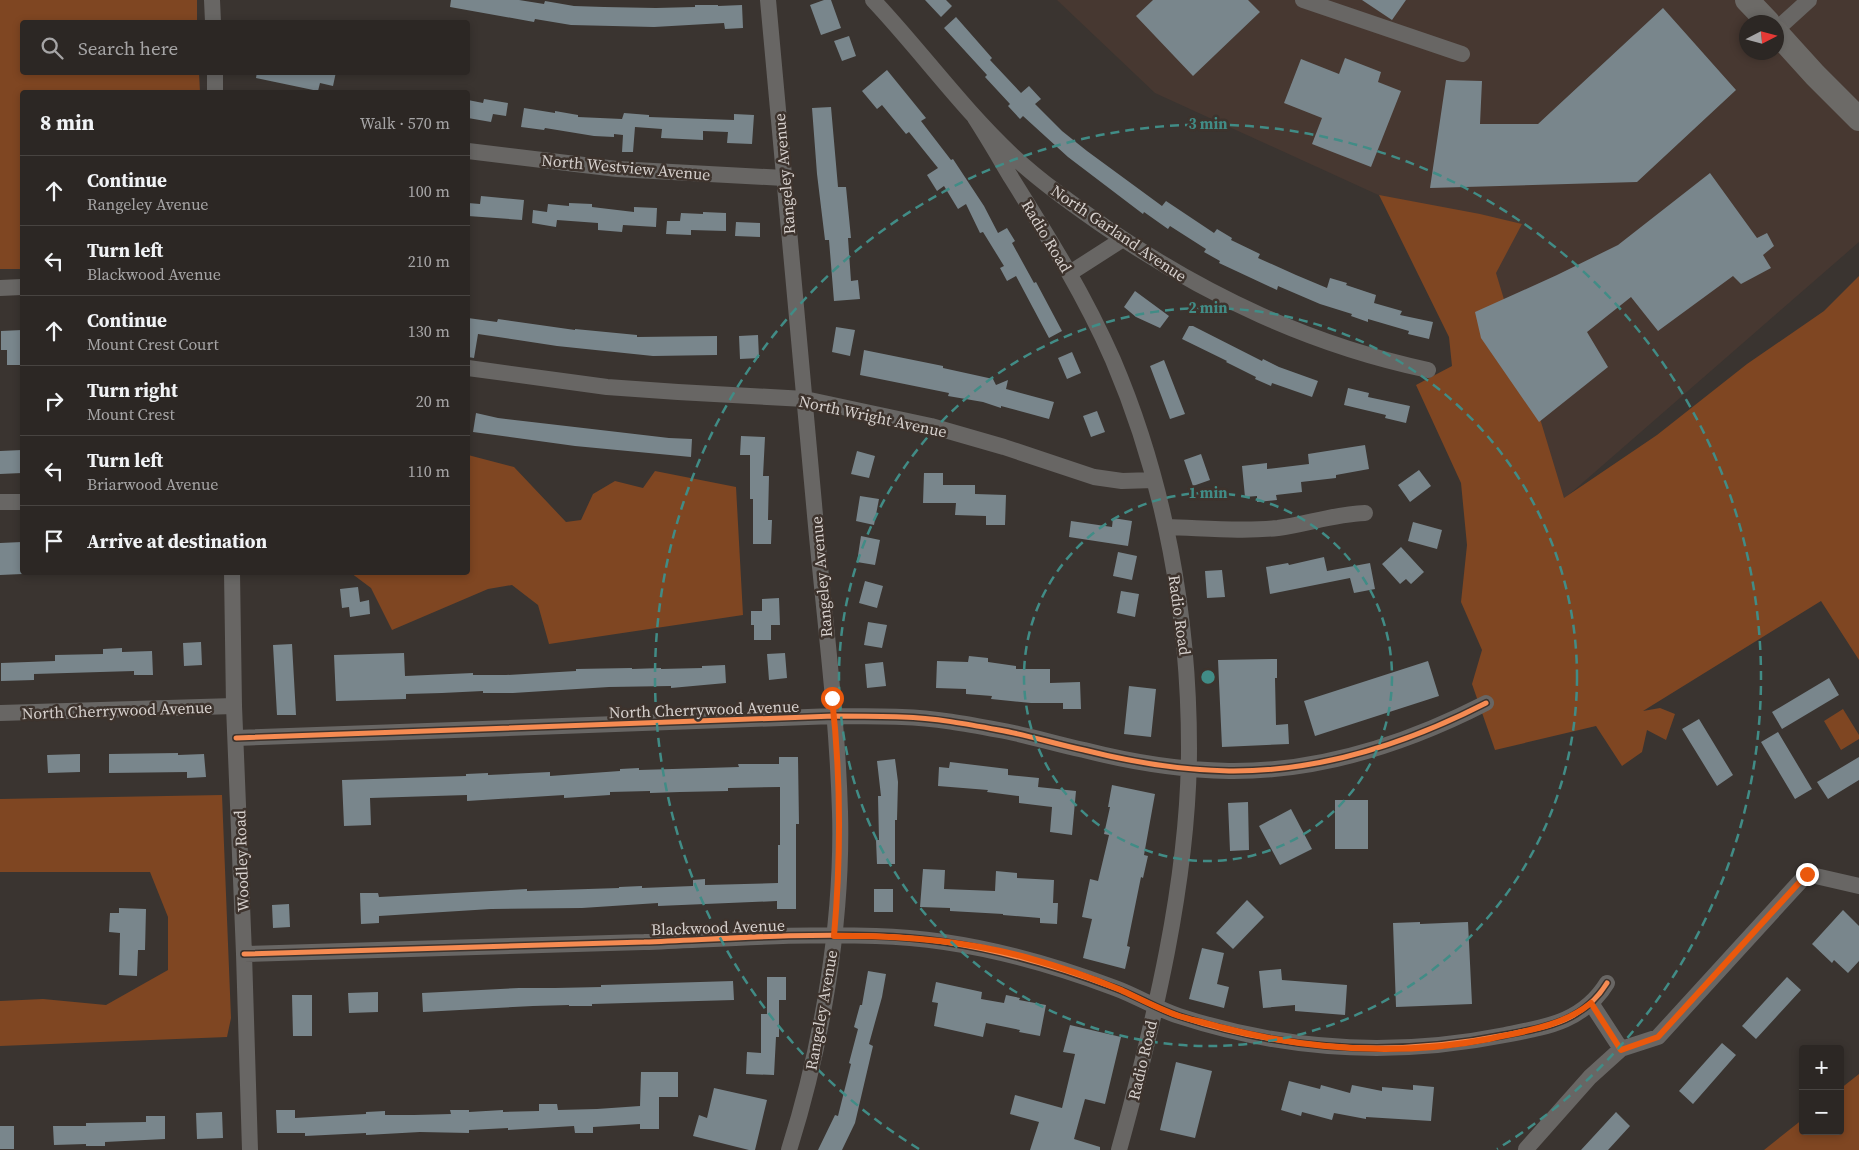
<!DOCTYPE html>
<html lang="en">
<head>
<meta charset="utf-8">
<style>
	body { margin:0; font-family:"Source Serif 4",serif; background:#342f2c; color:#f1f3f6 }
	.controls { position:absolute; right:15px; bottom:15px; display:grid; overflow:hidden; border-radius:5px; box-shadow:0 2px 8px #0003 }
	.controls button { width:45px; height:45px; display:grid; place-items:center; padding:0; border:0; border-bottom:1px solid #484441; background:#2c2724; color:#f1f3f6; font:25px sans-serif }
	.compass { position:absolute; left:1739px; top:15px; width:45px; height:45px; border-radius:50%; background:#2c2724; box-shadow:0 2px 8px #0003; rotate:84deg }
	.stop { position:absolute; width:15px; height:15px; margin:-11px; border:4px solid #ea580c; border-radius:50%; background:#fff }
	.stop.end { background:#ea580c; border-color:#fff; box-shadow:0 1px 5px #0008 }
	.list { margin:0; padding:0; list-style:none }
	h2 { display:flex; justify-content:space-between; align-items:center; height:65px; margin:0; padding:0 20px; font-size:21px }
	h2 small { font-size:16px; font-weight:400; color:#a6a5a6 }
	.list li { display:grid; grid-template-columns:32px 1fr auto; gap:15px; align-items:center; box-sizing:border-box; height:70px; padding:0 20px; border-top:1px solid #484441 }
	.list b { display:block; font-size:19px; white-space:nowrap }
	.list p { margin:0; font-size:16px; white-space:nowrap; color:#a6a5a6 }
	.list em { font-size:16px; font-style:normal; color:#a6a5a6 }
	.icon { flex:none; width:28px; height:28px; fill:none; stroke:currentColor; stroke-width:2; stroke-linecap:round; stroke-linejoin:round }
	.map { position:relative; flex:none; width:1859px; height:1150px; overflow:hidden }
	.search { position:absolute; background:#2c2724; box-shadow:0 2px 8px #0003; left:20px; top:20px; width:450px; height:55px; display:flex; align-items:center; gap:12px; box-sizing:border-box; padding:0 18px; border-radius:5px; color:#a6a5a6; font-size:19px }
	.panel { position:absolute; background:#2c2724; box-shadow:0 2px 8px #0003; left:20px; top:90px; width:450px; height:485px; border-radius:5px }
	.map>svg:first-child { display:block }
	.built { fill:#473831; fill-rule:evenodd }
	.green { fill:#7f4622 }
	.building { fill:#79868c }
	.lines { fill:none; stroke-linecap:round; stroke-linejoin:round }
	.minor { stroke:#686664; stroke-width:16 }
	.secondary { stroke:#6c6a67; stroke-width:24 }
	.cycleway-casing { stroke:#3d332d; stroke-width:8 }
	.cycleway { stroke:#f68b52; stroke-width:5 }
	.route { stroke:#ea580c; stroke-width:6 }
	.ring { fill:none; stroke:#418c86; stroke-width:2.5; stroke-dasharray:9 6 }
	.labels { text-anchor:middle; stroke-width:5; stroke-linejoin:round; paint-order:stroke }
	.street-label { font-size:16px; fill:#d6d0cd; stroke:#3d332d }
	.centre { fill:#418c86; stroke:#3d332d; stroke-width:2.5 }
	.ring-label { font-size:15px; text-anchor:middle; font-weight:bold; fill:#418c86; stroke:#3d332d; stroke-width:5; stroke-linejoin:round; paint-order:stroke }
</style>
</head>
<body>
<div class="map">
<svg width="1859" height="1150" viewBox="0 0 1859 1150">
	<rect width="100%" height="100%" fill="#3a3430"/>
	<!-- built -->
	<path class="built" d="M1057 0H1859V242L1564 499 1444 225 1155 93ZM1746 22H1776V52H1746Z"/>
	<!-- green -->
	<path class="green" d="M0 0H197V22H22V72L199 73 200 92H22V269H0Z
		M1379 195 1480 214 1522 224 1496 273 1564 498 1657 435 1747 364 1824 311 1859 276V660L1821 601 1643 711 1660 708 1675 714 1666 740 1647 730 1642 752 1622 766 1596 726 1495 750 1472 684 1482 650 1461 602 1467 545 1461 483 1416 385 1452 366 1449 337Z
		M468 455 514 467 566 522 581 520 593 494 615 481 643 488 655 471 736 487 743 615 549 644 538 605 512 585 488 589 392 630 371 588 351 573 468 572Z
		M1843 709 1859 735V739L1841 750 1824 721Z
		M222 795 231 1018 227 1037 0 1046V1001L43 999 106 1005 168 970V917L150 872H0V799Z
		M1859 1074V1150H1764L1803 1119V1131H1840V1089Z"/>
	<!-- building -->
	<path class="building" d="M451 0H519L544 4 545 1 574 6 604 7 656 8 695 7V5H718V6L742 5 743 28 725 29 724 23 654 27 571 25 535 19 534 22 450 7Z
		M824 0H831L841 28 821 35 810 5Z
		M925 0H946L952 6 941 17Z
		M1153 0H1248L1260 12 1193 76 1136 16Z
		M1362 0H1406L1392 20Z
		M1663 8 1736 90 1637 182 1430 188 1446 80 1482 81 1480 124H1538Z
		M956 17 992 58 990 60 1021 93 1029 86 1041 99 1035 104 1062 131 1087 151 1162 206 1166 201 1214 233 1217 229 1232 238 1231 240 1260 254 1258 258 1296 275 1327 288 1330 278 1347 283 1346 285 1376 295 1374 303 1402 311 1400 315 1433 322 1429 339 1408 334 1409 331 1368 319V322L1351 316 1352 314 1320 304 1278 286 1277 290 1219 263 1220 261 1204 252 1206 249 1170 226 1168 229 1144 212 1143 214 1068 157 1023 116 1020 119 1008 106 1010 104 985 77 987 75 944 28Z
		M849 36 856 56 842 61 834 41Z
		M1345 58 1381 72 1378 82 1401 91 1371 167 1312 144 1322 118 1284 103 1301 59 1339 74Z
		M887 70 926 118 921 121 951 160 953 159 984 206 998 233 1007 228 1015 241 1012 243 1034 283 1036 282 1062 331 1049 338 1016 276 1007 281 1000 268 1004 266 983 232 980 233 966 204 958 209 944 186 937 191 927 175 938 168 909 132 906 134 882 105 877 109 862 91Z
		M257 72H336L333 86 320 83 318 91 256 78Z
		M484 99 508 103 506 116 493 114 491 122 468 118V100L483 103Z
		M831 107 838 187H846L851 238H848L851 281 858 280 860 299 834 301 829 240H825L817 174 812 108Z
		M524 108 555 113V111L578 115V117L622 119 624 113 649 115V117L734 120V114L754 115 752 144 727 143 728 132 703 131V140L661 138 662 129 635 127 633 152H622L623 135 614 134V137L594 136 545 128 544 130 521 127Z
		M1710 173 1757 238 1767 233 1774 246 1763 255 1771 268 1741 284 1733 276 1658 331 1631 297 1587 332 1608 367 1539 422 1481 338 1475 312 1557 275 1618 245Z
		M481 196 524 200 522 220 468 216V203L480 204Z
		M569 203 592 204V207L634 212V207L657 208 656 227 623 225 622 232 598 230V223L557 220 556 227 532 223 533 210 547 212 548 204 569 206Z
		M703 212 726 213V231L691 230V235L666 234 667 221H680L681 213 703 214Z
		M736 222 760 223V237L735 236Z
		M1135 291 1169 316 1160 328 1136 317 1124 307Z
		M468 318 497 322 498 319 575 330V329L637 335V337L717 336V355L653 356 557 346 478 334 474 358 468 357Z
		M1189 326H1193L1262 361 1263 359 1279 367 1318 381 1312 397 1272 383 1271 386 1255 379 1256 377 1226 362 1227 361 1182 339Z
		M836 327 855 330 850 356 832 352Z
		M22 330V365H7V350H1V331Z
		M758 335 759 358 740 359 739 336Z
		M864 350 943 366V368L993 379 996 385 1008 380 1006 389 1054 402 1049 419 1001 406V408L983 402 948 396 949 393 860 375Z
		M1072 352 1081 373 1067 379 1058 358Z
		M1164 360 1185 414 1170 419 1150 366Z
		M1348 388 1369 393 1368 397 1410 406 1406 423 1385 418 1386 415 1344 405Z
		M1097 411 1105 432 1091 437 1083 416Z
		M476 413 498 418 592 429 669 438 692 439 691 457 575 446 473 432Z
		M741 436 765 437 763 476H769L768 520H772L771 544H753V499H750V455H740Z
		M1365 445 1369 469 1336 475V478L1301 482 1302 492 1276 495 1277 500 1257 502V496L1245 497 1242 466 1267 463V469L1309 464 1308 454Z
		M22 450V473L0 474V451Z
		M857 451 875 456 869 478 851 474Z
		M1201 454 1210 480 1193 486 1184 460Z
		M1419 470 1431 486 1410 502 1398 485Z
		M924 473H943V485H975V494L1006 495 1005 525H986V516L955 515 956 503H923Z
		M860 496 879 499 874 525 856 521Z
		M1113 518 1132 521 1128 546 1069 537 1071 521 1112 527Z
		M1413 522 1442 530 1437 549 1408 541Z
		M861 536 880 540 875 565 857 562Z
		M22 542V574L0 575V543Z
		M1401 547 1424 572 1411 584 1406 579 1400 584 1382 564Z
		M1118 552 1137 556 1132 580 1113 576Z
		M1324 557 1327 571 1370 563 1375 589 1354 593 1350 578 1270 594 1266 567 1288 563 1289 565Z
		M1222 570 1225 597 1207 598 1205 571Z
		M865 581 883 586 877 608 859 603Z
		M358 587 360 602 369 600 370 614 350 617 349 607 342 608 340 589Z
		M1121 591 1139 594 1135 617 1117 613Z
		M779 598 780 625H771V640H754V625H751V611H762V599Z
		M868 622 887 625 882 648 864 645Z
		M201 642 202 665 184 666 183 643Z
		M292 644 296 715H277L273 645Z
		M122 648V652L152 651 153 675H134V671L34 674V680L1 681V663L55 661V655L103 654V649Z
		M404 653 405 676 473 673V675H506L576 671V669L632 668V669L661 668V669L702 668V666L725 665 726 683 671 688V686L609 687 513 693H483V691L442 693 406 694V699L336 701 334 655Z
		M785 653 787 678 769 680 767 654Z
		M969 656 988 658V662L1016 666V669H1050V683L1080 682 1081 709H1063V703H1031L991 699 992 696 966 694V689L936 688 937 661 968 662Z
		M1277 659V678H1275L1276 725 1288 724 1289 744 1222 747 1218 660Z
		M1428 661 1439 696 1315 736 1304 701Z
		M883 662 886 686 867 688 865 664Z
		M1829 678 1839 695 1782 729 1772 712Z
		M1129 686 1156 689 1151 737 1124 734Z
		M1699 719 1733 775 1717 786 1682 729Z
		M1778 732 1812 789 1795 799 1761 742Z
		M178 753V755L204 754 206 777 187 778V772L109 773V754Z
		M80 754V772L48 773 47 755Z
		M779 757H798L799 824H796V909H777V901L658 906V903L582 908 491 909 379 916V923L361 924 360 893H378L379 897 527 889V891L619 888V887L642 886V888L693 886V880L705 879V885L778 883V845H780V787L728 788V791L680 792 650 793V791L610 792V795L564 798V795L467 801V795L370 798 371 825 344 826 342 780 466 776V774L488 773V775L550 772V776L620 771V769L639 768V770L739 767 738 764H779Z
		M1859 757V780L1828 799 1817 782Z
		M895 759 898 782 897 820H895V864H877L876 840H879L878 796H881L877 761Z
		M950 762 1008 769V775L1039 778 1038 787 1076 791 1072 835 1050 832 1052 807 1019 803V796L987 792 988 790 938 786 939 767 949 768Z
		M1112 785 1155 794 1144 855 1148 856 1143 878 1141 877 1127 946 1130 947 1125 969 1083 958 1092 919 1082 917 1090 879 1098 881 1109 835 1104 834 1110 807H1108Z
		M1335 800H1368V849H1335Z
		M1248 802 1249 850 1230 851 1228 803Z
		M1291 809 1312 849 1280 865 1259 826Z
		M923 869 945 870 944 889 995 891 996 871 1017 873V878L1054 880 1053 903H1058L1057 924 1040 923V918L1003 915V914L950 911V908L920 907Z
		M874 889H893V912H874Z
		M1247 900 1264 917 1233 949 1216 933Z
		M289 904 290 927 273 928 272 905Z
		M119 908 146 909 145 950H138L137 976 119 975 120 933 109 932 110 913H119Z
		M1843 910 1859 926V961L1848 973 1834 960 1832 963 1812 944Z
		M1420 922V924L1468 922 1472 1004 1396 1007 1393 923Z
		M1202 948 1224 953 1217 984 1229 987 1224 1008 1189 999Z
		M1281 969 1282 980 1347 985 1345 1015 1295 1011V1005L1263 1008 1259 971Z
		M868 971 886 974 882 997 869 1044 873 1046 855 1123 842 1150H818L835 1115 838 1116 851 1064 849 1063 858 1029 854 1027 860 1005H862Z
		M767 977H786V1000H779V1037H776L774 1075 746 1074 747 1052 761 1053V1014H767Z
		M1787 977 1801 990 1756 1039 1742 1026Z
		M733 981 734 1000 592 1004V1006H569V1005L533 1006 423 1012 422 993 519 988H555L601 987V985Z
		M936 982 982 992 981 999 1004 1003 1006 995 1020 998 1019 1000 1046 1005 1040 1036 1019 1032 1020 1030 986 1023 983 1037 934 1026 938 1003 932 1002Z
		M378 992V1012L349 1013 348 993Z
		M292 995H312V1036H293Z
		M1070 1025 1121 1037 1105 1104 1085 1099 1074 1139 1100 1147V1150H1030L1039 1122 1010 1114 1015 1095 1062 1108 1075 1054 1063 1052Z
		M1722 1043 1736 1055 1693 1104 1679 1091Z
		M1176 1062 1212 1071 1195 1138 1160 1130Z
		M641 1072H678V1097H659V1129H640V1124L593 1127V1133H575L574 1126 508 1130V1128L469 1130V1133L420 1132 366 1135V1133L305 1136V1133H277L276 1110H295V1118L366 1114V1112L385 1111V1115H414L451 1114 450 1110H469V1112L503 1110V1112L539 1111V1104H557L558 1110 597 1109 640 1106Z
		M1289 1081 1320 1089 1321 1085 1350 1093 1352 1085 1382 1091V1087L1413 1090V1085L1434 1087 1431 1121 1366 1117V1119L1334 1113 1332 1120 1302 1112 1301 1116 1281 1110Z
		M714 1088 767 1100 755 1150H749L693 1136 699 1115 707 1118Z
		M222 1112 223 1138 197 1139 196 1113Z
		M1616 1112 1630 1126 1608 1150H1581Z
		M146 1116H165V1139L105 1142V1146H86V1144L54 1145 53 1126H86V1123L146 1122Z
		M0 1126H14V1149H0Z"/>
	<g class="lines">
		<!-- minor -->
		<path class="minor" d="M212 0 213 22
			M768 0C783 168 799 336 814 504 823 607 837 709 840 812 843 921 822 1046 789 1150
			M873 0C921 51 961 107 1012 155 1041 182 1075 206 1108 229 1207 296 1310 345 1428 370
			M1303 0 1462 54
			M1776 30 1809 0
			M215 72V92
			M975 118C988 138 1000 159 1012 179 1049 238 1085 296 1113 360 1165 482 1189 616 1189 748 1189 880 1154 1023 1119 1150
			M468 151 617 169 784 178
			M1070 273 1123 239
			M0 288 22 287
			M468 368 607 387 678 392 805 399 931 426 1004 447 1094 477 1122 481 1154 480
			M0 502H22
			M1167 527C1203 528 1242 532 1278 528 1307 524 1335 514 1365 513
			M232 572 234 706 244 954 250 1150
			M0 713 234 706
			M236 738 834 716C857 716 879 716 902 717 935 718 967 724 999 730 1028 735 1055 744 1084 750 1131 762 1181 770 1229 771 1320 772 1406 744 1486 703
			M244 954C378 950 511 946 644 942 721 939 799 933 876 936 958 938 1038 959 1115 988 1137 996 1157 1009 1179 1016 1286 1051 1395 1057 1505 1035 1546 1027 1583 1022 1607 983
			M1591 1003 1621 1049
			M1526 1149 1590 1077 1621 1049 1658 1037 1807 874 1859 886"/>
		<!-- secondary -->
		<path class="secondary" d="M1747 0 1768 22
			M1776 32 1815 75 1859 119"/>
		<defs>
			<path id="cycleway" d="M236 738 834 716C857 716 879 716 902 717 935 718 967 724 999 730 1028 735 1055 744 1084 750 1131 762 1181 770 1229 771 1320 772 1406 744 1486 703
				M244 954C378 950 511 946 644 942 721 939 799 933 876 936 958 938 1038 959 1115 988 1137 996 1157 1009 1179 1016 1286 1051 1395 1057 1505 1035 1546 1027 1583 1022 1607 983"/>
		</defs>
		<!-- cycleway casing -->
		<use href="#cycleway" class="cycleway-casing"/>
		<!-- cycleway -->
		<use href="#cycleway" class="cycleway"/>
	</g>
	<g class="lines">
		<!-- route -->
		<path class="route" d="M832 698C841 777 841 857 834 936 898 935 963 940 1025 957 1057 966 1090 977 1121 990 1140 999 1159 1009 1179 1016 1192 1020 1207 1023 1220 1027 1309 1050 1398 1057 1489 1039 1525 1031 1561 1027 1591 1003L1621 1050 1658 1037 1807 874"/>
	</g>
	<!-- distance rings -->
	<g class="ring">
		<circle cx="1208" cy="677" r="184"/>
		<circle cx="1208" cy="677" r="369"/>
		<path d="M919 1149A553 553 0 1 1 1497 1149"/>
	</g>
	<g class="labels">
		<!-- street labels -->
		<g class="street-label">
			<text transform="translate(626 167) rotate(5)" y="6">North Westview Avenue</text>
			<text transform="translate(784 174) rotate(-95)" y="6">Rangeley Avenue</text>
			<text transform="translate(1119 233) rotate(34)" y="6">North Garland Avenue</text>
			<text transform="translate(1047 236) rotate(59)" y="6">Radio Road</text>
			<text transform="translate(873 416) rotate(12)" y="6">North Wright Avenue</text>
			<text transform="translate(821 577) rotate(-95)" y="6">Rangeley Avenue</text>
			<text transform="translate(1180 615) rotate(82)" y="6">Radio Road</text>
			<text transform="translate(704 709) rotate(-2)" y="6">North Cherrywood Avenue</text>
			<text transform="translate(117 710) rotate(-2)" y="6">North Cherrywood Avenue</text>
			<text transform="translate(241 861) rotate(-92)" y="6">Woodley Road</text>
			<text transform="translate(718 927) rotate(-2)" y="6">Blackwood Avenue</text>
			<text transform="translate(821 1010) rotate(-80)" y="6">Rangeley Avenue</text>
			<text transform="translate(1142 1060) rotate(-77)" y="6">Radio Road</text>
		</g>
	</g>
	<circle cx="1208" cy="677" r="8" class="centre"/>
	<g class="ring-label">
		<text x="1208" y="129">3 min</text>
		<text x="1208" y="313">2 min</text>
		<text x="1208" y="498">1 min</text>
	</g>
</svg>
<div class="controls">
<button>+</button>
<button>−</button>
</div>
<svg class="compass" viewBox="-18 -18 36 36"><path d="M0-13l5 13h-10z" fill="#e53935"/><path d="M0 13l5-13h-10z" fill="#a6a5a6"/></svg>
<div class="stop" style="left:832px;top:698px"></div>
<div class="stop end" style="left:1807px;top:874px"></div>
<div class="search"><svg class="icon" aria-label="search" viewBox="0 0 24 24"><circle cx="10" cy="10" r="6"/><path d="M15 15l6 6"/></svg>Search here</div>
<section class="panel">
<h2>8 min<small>Walk · 570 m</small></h2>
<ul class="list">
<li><svg class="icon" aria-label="ahead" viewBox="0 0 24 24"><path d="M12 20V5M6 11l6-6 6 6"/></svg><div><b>Continue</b><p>Rangeley Avenue</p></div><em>100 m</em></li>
<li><svg class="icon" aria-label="left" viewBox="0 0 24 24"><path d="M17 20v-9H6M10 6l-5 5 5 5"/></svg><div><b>Turn left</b><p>Blackwood Avenue</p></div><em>210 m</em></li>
<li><svg class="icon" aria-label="ahead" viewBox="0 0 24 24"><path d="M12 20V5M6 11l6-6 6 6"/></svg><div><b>Continue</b><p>Mount Crest Court</p></div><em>130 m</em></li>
<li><svg class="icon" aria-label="right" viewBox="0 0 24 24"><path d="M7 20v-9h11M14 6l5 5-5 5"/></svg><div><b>Turn right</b><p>Mount Crest</p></div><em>20 m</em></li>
<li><svg class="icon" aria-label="left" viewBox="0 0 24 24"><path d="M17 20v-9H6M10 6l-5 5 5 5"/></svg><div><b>Turn left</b><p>Briarwood Avenue</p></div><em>110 m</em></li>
<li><svg class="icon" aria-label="arrive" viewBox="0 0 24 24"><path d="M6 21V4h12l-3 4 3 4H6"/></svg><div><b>Arrive at destination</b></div></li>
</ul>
</section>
</div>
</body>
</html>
